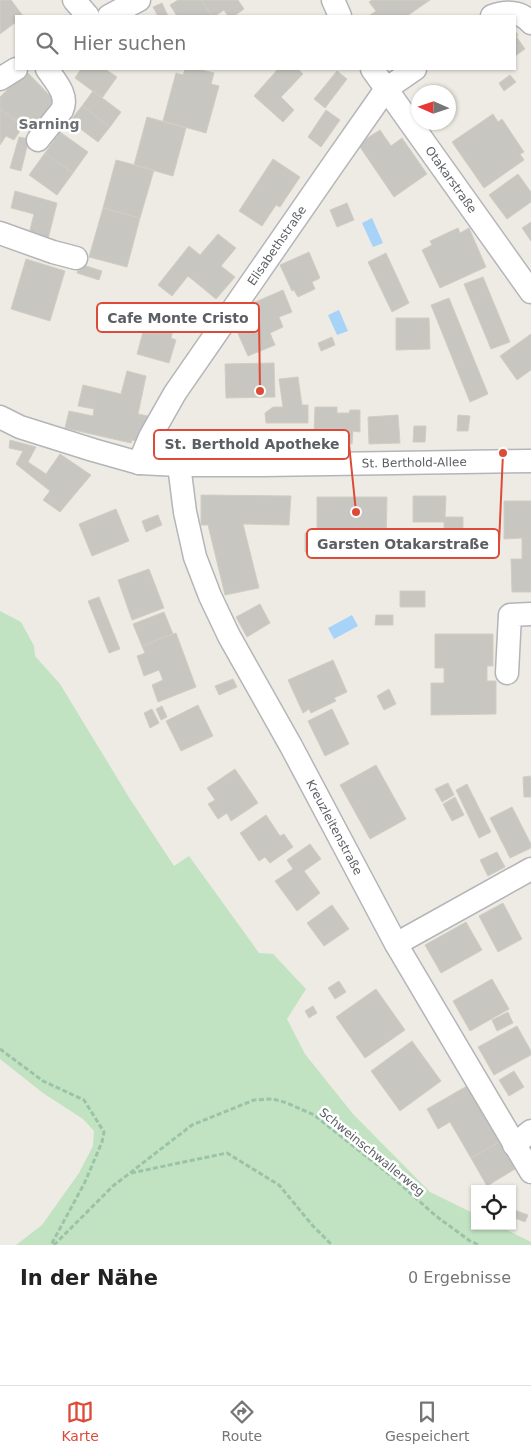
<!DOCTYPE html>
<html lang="de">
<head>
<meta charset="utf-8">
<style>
	body { margin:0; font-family:"DejaVu Sans",sans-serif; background:#f6f6f6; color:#222 }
	.controls { position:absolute; right:15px; bottom:15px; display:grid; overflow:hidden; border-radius:0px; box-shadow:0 1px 4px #0004 }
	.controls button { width:45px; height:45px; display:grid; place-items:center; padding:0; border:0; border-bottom:1px solid #e0e0e0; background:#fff; color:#222; font:25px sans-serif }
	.compass { position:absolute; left:411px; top:85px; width:45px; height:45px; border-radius:50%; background:#fff; box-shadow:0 1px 4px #0004; rotate:273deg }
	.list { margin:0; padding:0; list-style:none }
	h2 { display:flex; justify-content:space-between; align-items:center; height:65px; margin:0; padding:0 20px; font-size:21px }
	h2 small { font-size:16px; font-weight:400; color:#767676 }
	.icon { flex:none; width:28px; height:28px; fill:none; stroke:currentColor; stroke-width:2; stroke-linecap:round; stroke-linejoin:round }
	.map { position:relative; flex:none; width:531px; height:1245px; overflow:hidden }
	.search { position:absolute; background:#fff; box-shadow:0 1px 4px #0004; left:15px; right:15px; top:15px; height:55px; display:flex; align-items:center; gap:12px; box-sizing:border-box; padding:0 18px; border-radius:0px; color:#767676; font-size:19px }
	.sheet { height:140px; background:#fff }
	nav { display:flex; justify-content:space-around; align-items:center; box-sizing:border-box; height:70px; border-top:1px solid #e0e0e0; background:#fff; font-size:14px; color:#767676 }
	nav a { display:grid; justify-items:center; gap:2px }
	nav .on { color:#de4a38 }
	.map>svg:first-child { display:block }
	.green { fill:#c1e3c2 }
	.water { fill:#a7d3f9 }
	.building { fill:#c8c6c0; stroke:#d1cdc2 }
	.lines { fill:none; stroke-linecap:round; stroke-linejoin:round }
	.minor-casing { stroke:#b3b5b9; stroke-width:25 }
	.path { stroke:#9bc3a7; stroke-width:3; stroke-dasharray:5 2.5; stroke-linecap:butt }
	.minor { stroke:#fff; stroke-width:22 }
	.labels { text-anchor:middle; stroke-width:5; stroke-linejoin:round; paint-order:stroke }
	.street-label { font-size:12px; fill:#5b5e63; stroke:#fff }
	.neighbourhood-label { font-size:14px; font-weight:bold; fill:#6c7075; stroke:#fff }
	.leader { fill:none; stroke:#de4a38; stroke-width:2 }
	.callout-dot { fill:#de4a38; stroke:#fff; stroke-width:2 }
	.callout { fill:#fff; stroke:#de4a38; stroke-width:2 }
	.callout-label { font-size:14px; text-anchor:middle; font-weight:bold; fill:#5b5e63 }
</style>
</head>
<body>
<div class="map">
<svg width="531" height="1245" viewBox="0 0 531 1245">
	<rect width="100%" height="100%" fill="#edebe3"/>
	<!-- green -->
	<path class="green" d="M0 611 21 622 34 646 35 656 60 684 130 799 174 866 189 856 259 953 273 954 306 989 287 1019 305 1054 353 1114 430 1192 475 1214V1226H499L531 1242V1245H16L42 1225 79 1173 93 1146 94 1131 83 1119 43 1093 0 1059Z"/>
	<!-- water -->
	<path class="water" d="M372 218 383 243 373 247 362 223Z
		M339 310 348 331 337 335 328 315Z
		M352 615 358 626 334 639 328 628Z"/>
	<!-- building -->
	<path class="building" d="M0 0H11L23 16H16V22L0 34Z
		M178 0H201L212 16H177L170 5Z
		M201 0H238L244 9 234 16H228L224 10 215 16H212Z
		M372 0H430L407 16H369L376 11 369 2Z
		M162 3 168 16H158L153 7Z
		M515 31 518 35 516 36 525 49 515 56Z
		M81 69H105L117 77 102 98 75 78Z
		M185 69H198L214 73 211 84 219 86 206 133 163 121 176 73 183 75Z
		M278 69H298L303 74 281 97 294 110 283 122 254 96Z
		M26 71 57 103 29 131 0 109V97Z
		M337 71 347 79 325 108 314 99Z
		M510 75 516 82 504 91 499 83Z
		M93 91 121 112 110 127 82 106Z
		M82 106 110 127 98 142 70 121Z
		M0 109 23 126 14 140 6 136 0 145Z
		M326 110 340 120 321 147 308 137Z
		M493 114 498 122 502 119 524 152 520 154 524 160 484 188 452 142Z
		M147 117 186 128 173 176 134 165Z
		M380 130 391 146 402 138 427 174 394 197 358 144Z
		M60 132 88 152 73 173 45 153Z
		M19 137 29 139 21 171 10 168Z
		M45 153 73 173 57 195 29 175Z
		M273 159 300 177 280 207 276 205 262 226 239 211Z
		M116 160 154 170 140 218 103 208Z
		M518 174 531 192V202L507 219 489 195Z
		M15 191 57 203 47 243 28 238 34 214 11 208Z
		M347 203 354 220 337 227 330 210Z
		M103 208 140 218 127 267 89 257Z
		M531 222V241L522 228Z
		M458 228 460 233 469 228 486 267 440 288 422 250 432 245 430 241Z
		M218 234 236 248 221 266 235 277 216 299 188 276 172 296 158 285 189 246 200 255Z
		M309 252 320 278 312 282 315 289 298 297 294 290 292 291 280 265Z
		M386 253 409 303 392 312 368 262Z
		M26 259 65 271 50 321 11 309Z
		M80 264 102 271 99 280 77 273Z
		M483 277 510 342 491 349 464 284Z
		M283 290 292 312 279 317 283 327 270 333 275 345 248 356 236 329 259 319 253 303Z
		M449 298 488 394 470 402 431 305Z
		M155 317 175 323 171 338 176 340 169 363 137 354 143 332 150 333Z
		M396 318H429L430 349 396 350Z
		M531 334V370L517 380 500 356Z
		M332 337 335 345 321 351 318 343Z
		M274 363 275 397 226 398 225 364Z
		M127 371 146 376 138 414 148 416 142 443 132 440 131 443 65 428 69 411 93 416 94 409 78 406 83 385 121 394Z
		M298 377 302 405H308V423H266L265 413 273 407H283L279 379Z
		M315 407H337V413H349L350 410H360V432L353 431 352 444H322V434H314Z
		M398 415 400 443 369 444 368 417Z
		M458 415 470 416 468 431H457Z
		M414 426H426L425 442H413Z
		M10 440 36 447 28 462 46 474 60 454 91 475 60 512 43 500 50 491 16 464 23 451 9 448Z
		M201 495 291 496 289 525 243 524 259 588 225 595 208 525H201Z
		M413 496H446L445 517H463V533H444V522H413Z
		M317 497H387L386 545 321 544V552H305V533H317Z
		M504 501H531V592H512L511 559H522V538L504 539Z
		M116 509 129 541 92 556 79 524Z
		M158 515 162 525 146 532 142 521Z
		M149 569 164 608 132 620 118 580Z
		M400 591H425V607H400Z
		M99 597 120 649 109 653 88 601Z
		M260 604 270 623 247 637 236 617Z
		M164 612 173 634 142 646 133 624Z
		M376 615H393V625H375Z
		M176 633 196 687 158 702 152 685 163 680 159 670 144 676 137 656 145 653 142 646Z
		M435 634H493V666H487V681H496V714L431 715V683H444V668H435Z
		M333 660 347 692 334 698 336 701 311 713 309 709 303 713 288 680Z
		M233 679 237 687 219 695 215 686Z
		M389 689 396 704 384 710 377 696Z
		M198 705 213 736 181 751 166 721Z
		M162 706 167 717 161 720 156 709Z
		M152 709 159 723 150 728 144 713Z
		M332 709 349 744 325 756 308 721Z
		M376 765 406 819 370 839 340 785Z
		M235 769 258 803 231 821 227 813 218 819 208 804 215 800 207 788Z
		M531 776V797H524L523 777Z
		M448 783 454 795 442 802 435 789Z
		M467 784 491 832 479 838 456 790Z
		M455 797 464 815 452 821 443 804Z
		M512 807 531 844V848L510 858 490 818Z
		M266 815 280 836 284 834 293 847 270 863 265 857 259 861 240 833Z
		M310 844 321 859 304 871 320 893 297 911 275 881 293 869 287 860Z
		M497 852 505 867 488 876 480 860Z
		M503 903 522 939 498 952 479 916Z
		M332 905 349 929 324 946 307 923Z
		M466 922 482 950 441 973 425 945Z
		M492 979 509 1009 470 1031 453 1001Z
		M339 981 346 992 335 999 328 988Z
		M376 989 405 1030 365 1058 336 1017Z
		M313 1006 317 1013 309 1018 305 1011Z
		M508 1012 513 1023 497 1031 492 1020Z
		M517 1026 531 1051V1055L494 1075 478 1047Z
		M412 1041 441 1081 400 1111 371 1071Z
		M514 1071 524 1087 509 1096 499 1080Z
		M467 1086 499 1142 471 1158 450 1122 438 1129 427 1109Z
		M499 1142 515 1169 487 1186 471 1158Z
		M512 1209 528 1215 525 1222 512 1217Z"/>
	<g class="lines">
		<defs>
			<g id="minor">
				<path d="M74 0 88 16"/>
				<path d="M333 0 340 16"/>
				<path d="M109 16 139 0"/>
				<path d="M492 16C506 11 521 11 531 23"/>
				<path id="s1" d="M372 69 531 292"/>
				<path d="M0 79 16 69"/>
				<path d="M38 140 62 110C69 95 55 81 47 69"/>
				<path d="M0 233 53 252 76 258"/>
				<path id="s2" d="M0 417 20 427 93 450 139 463 179 465H263L531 461"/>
				<path id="s3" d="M139 463 150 437 175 393 330 169 386 89 415 69"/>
				<path id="s4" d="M179 465 185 512 195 557 210 596 229 636 291 746 396 944 531 1172"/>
				<path d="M507 673 510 615 531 614"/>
				<path d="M396 944 531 869"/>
				<path d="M514 1145 531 1131"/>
			</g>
		</defs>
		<!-- minor casing -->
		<use href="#minor" class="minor-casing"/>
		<!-- path -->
		<path class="path" d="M0 1049 43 1081 84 1100 104 1132 102 1142 85 1182 51 1245
			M131 1173 227 1153 279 1185 313 1226 332 1245
			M54 1245 113 1186 192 1125 254 1100 273 1099 287 1103 314 1115 390 1175 436 1216 470 1241 479 1245"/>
		<!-- minor -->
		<use href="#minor" class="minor"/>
	</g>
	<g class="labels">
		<!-- street labels -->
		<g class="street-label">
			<text dy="4" stroke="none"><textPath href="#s1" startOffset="136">Otakarstraße</textPath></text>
			<text dy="4" stroke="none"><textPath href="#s3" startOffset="258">Elisabethstraße</textPath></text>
			<text dy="4" stroke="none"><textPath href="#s2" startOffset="422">St. Berthold-Allee</textPath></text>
			<text dy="4" stroke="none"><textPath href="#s4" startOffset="398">Kreuzleitenstraße</textPath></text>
			<text transform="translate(372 1152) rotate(39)" y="4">Schweinschwallerweg</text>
		</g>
		<!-- neighbourhood labels -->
		<g class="neighbourhood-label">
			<text x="49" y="129">Sarning</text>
		</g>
	</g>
	<!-- callouts -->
	<path class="leader" d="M260 391L259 318M356 512L349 444M503 453L499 544"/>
	<g class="callout-dot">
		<circle cx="260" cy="391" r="5"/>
		<circle cx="356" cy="512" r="5"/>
		<circle cx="503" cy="453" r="5"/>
	</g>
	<g class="callout">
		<rect x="97" y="303" width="162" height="29" rx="5"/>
		<rect x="154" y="430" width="195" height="29" rx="5"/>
		<rect x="307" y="529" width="192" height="29" rx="5"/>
	</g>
	<g class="callout-label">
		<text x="178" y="323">Cafe Monte Cristo</text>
		<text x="252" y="449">St. Berthold Apotheke</text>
		<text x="403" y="549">Garsten Otakarstraße</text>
	</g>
</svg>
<div class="controls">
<button><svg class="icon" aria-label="locate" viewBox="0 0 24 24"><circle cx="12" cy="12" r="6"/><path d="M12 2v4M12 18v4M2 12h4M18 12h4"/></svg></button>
</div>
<svg class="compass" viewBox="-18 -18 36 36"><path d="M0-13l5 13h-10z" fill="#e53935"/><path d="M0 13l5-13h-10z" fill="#767676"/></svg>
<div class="search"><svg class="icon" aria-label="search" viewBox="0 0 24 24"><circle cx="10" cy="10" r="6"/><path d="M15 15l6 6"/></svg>Hier suchen</div>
</div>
<section class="sheet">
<h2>In der Nähe<small>0 Ergebnisse</small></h2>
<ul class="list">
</ul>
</section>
<nav>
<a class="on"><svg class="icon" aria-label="map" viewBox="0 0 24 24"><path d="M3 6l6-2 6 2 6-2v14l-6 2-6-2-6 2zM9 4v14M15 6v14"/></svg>Karte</a>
<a><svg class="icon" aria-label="directions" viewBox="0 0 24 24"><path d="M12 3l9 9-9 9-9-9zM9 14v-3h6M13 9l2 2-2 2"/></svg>Route</a>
<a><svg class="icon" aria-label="saved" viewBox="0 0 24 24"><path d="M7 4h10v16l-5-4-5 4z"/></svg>Gespeichert</a>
</nav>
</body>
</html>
